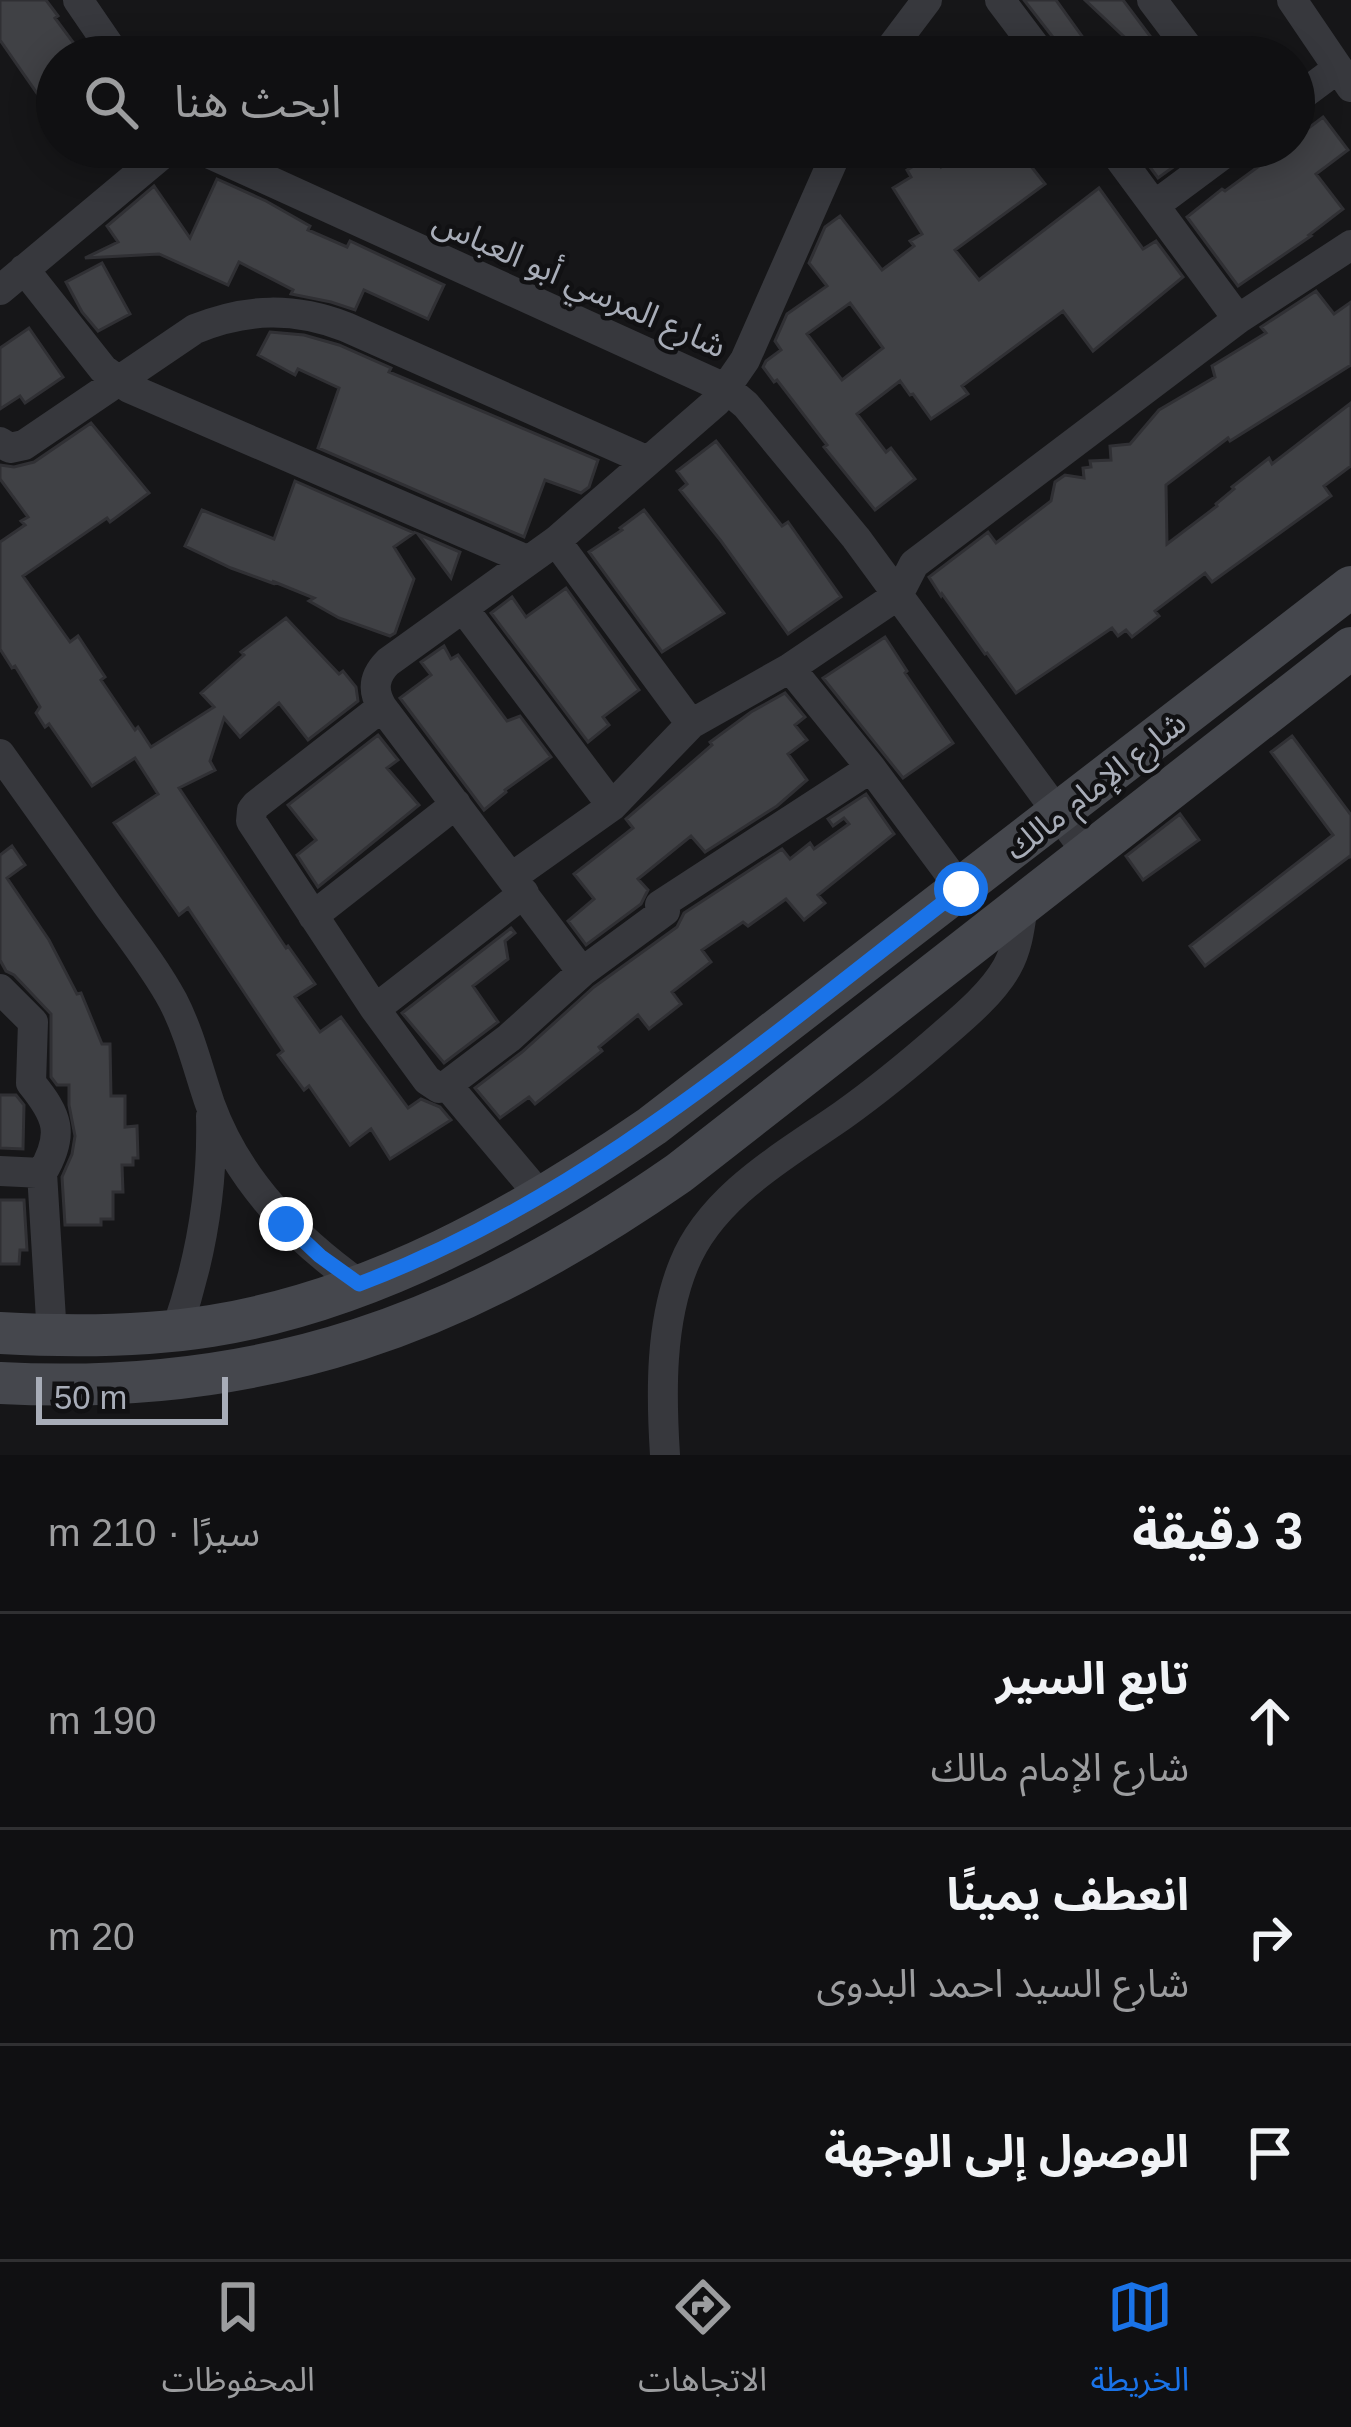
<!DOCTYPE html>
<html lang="ar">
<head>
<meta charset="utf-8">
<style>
	body { margin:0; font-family:Arial,"Noto Sans Arabic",sans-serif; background:#1e1e20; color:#f1f3f6; direction:rtl }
	.scale { position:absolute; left:36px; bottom:30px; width:192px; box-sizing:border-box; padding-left:12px; border:6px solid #a8adb8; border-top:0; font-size:33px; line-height:42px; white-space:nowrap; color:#a8adb8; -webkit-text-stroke:9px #111113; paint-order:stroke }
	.stop { position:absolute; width:36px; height:36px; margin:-27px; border:9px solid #1a73e8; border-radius:50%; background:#fff }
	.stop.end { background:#1a73e8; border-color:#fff; box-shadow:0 3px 12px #0008 }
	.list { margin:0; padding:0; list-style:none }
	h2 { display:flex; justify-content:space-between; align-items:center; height:156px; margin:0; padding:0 48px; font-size:51px }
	h2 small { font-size:39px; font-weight:400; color:#9c9d9f }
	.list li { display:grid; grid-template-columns:78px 1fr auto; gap:36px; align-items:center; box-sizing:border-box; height:216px; padding:0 48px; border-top:3px solid #303032 }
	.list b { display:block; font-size:45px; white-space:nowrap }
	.list p { margin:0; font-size:39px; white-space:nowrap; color:#9c9d9f }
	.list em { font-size:39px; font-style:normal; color:#9c9d9f }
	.icon { flex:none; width:66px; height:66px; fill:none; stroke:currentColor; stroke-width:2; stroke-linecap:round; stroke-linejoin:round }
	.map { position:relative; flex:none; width:1351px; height:1455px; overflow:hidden; direction:ltr }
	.search { position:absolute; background:#101012; box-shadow:0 6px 30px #0003; left:36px; right:36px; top:36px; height:132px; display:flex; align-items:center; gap:30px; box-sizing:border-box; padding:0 42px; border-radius:66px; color:#9c9d9f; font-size:45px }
	.sheet { height:804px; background:#101012 }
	nav { display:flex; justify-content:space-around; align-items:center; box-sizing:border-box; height:168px; border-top:3px solid #303032; background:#101012; font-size:33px; color:#9c9d9f }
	nav a { display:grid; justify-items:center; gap:6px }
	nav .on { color:#1a73e8 }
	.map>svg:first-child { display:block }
	.building { fill:#404145; stroke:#303034; stroke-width:3; fill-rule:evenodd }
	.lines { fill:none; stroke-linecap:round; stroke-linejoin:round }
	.street { stroke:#37383d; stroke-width:30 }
	.secondary { stroke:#45474d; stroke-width:42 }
	.route { stroke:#1a73e8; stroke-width:15 }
	.labels { text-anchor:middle; stroke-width:9; stroke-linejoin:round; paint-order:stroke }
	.street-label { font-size:33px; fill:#a8adb8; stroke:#111113 }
</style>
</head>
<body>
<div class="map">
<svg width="1351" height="1455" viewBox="0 0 1351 1455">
	<rect width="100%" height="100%" fill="#161618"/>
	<!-- building -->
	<path class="building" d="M0 0H46L58 16 55 18 84 57H57V122L0 40Z
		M1024 0H1056L1097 57H1062L1059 45Z
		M1085 0H1123L1150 36 1135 47Z
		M1323 117 1348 150 1316 174 1343 209 1309 235 1311 236 1238 286 1187 217 1222 189 1225 191 1285 147H1294V139Z
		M967 147H1016L1045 184 955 250 979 280 1099 188 1143 249 1156 241 1183 277 1093 351 1063 311 962 386 968 394 931 419 913 394 910 395 900 381 857 414 886 452 891 448 915 479 875 510 824 447 827 445 777 380 774 382 763 367 766 361 781 350 775 341 787 314 827 286 809 263 825 227 840 216 882 270 914 246 910 241 922 234 893 188 911 177 907 170 933 154 941 167ZM850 303 883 348 842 380 807 334Z
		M1135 147H1167L1179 163 1158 178Z
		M217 179 266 201 310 226 308 230 347 247 350 241 444 285 428 319 364 290 355 310 331 302 291 294 293 290 239 262 228 285 159 254 85 258 118 242 107 226 154 186 190 238Z
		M102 263 130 314 98 331 82 312 66 282Z
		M1316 291 1334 314 1351 302V365L1230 441 1228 438 1166 485 1167 544 1217 506 1216 504 1234 489 1232 487 1269 458 1272 464 1351 403V466L1324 486 1331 496 1212 582 1205 573 1155 611 1159 616 1132 637 1126 630 1118 636 1112 628 1016 693 987 653 985 654 942 594 941 596 929 577 988 532 996 543 1051 501 1055 482 1065 475 1084 478 1083 468 1091 467 1090 461 1111 460 1110 446 1130 444 1159 410 1215 377 1212 366 1266 333 1261 327Z
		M29 328 63 377 25 403 20 396 0 409V348Z
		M270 332 304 335 339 345 391 368 389 372 598 460 589 487 581 493 545 480 524 537 318 448 339 388 298 369 295 375 258 355Z
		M91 423 149 493 110 522 107 518 23 576 70 642 78 636 105 677 101 680 135 730 138 727 151 747 214 707 201 693 244 655 241 652 286 618 339 674 343 671 356 687 358 701 308 740 279 703 240 737 224 718 210 761 215 770 179 788 286 948 288 946 315 984 295 997 320 1032 341 1017 408 1108 421 1099 440 1107 451 1120 390 1159 371 1129 350 1145 309 1086 304 1090 278 1055 283 1051 188 908 179 915 114 823 158 794 135 758 92 786 49 724 45 727 36 713 40 707 15 666 12 668 0 649V542L25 525 21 521 28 517 0 479V465L14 467 34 462Z
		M716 441 782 526 788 522 841 597 788 634 721 541 680 490 687 484 677 471Z
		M295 481 414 533 394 547 414 579 395 633 390 636 339 618 309 601 314 598 272 581 275 584 231 568 185 546 202 510 274 539Z
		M644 510 724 613 662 652 589 552 622 530 620 528Z
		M418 534 460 552 451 578Z
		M566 588 639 690 603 717 609 725 588 742 491 613 512 597 526 617Z
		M885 637 907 671 905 673 953 743 903 778 823 678Z
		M444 646 451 659 458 655 507 721 520 716 551 757 505 790 506 792 484 810 400 698 431 675 421 662Z
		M785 693 805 717 795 725 807 740 788 754 807 780 777 806 705 852 691 836 638 879 648 890 641 904 586 945 568 921 594 899 574 874 633 828 626 819 712 745 710 742 751 712Z
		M378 735 398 760 387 768 419 805 318 887 297 855 316 840 288 805Z
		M1292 736 1351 815V858L1350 856 1205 966 1190 946 1333 835 1271 752Z
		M866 794 894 834 818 895 825 903 804 920 786 899 748 926 743 922 702 950 711 962 672 992 681 1004 649 1029 638 1015 599 1047 602 1051 535 1104 529 1097 500 1118 475 1088 522 1052 594 987 677 927 684 913 782 849 790 859 810 843 814 849 849 824 844 818 833 826 828 819Z
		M1180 814 1199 840 1143 880 1126 856Z
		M12 846 25 865 7 878 49 940 77 994 81 993 102 1044H110L111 1096H125V1127L137 1126 138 1158H133V1165H122L123 1192H113V1219H101V1225H65L62 1177 72 1154 75 1136 69 1105V1085H57L51 1077V1014L14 975 6 971 0 960V855Z
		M511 928 515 933 505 941 508 959 473 986 498 1022 444 1063 402 1013Z
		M0 1095H16L24 1105 23 1149 0 1148Z
		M0 1200H24L27 1250H20L19 1264H0Z"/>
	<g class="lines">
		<!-- street -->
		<path class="street" d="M78 0 117 57
			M1000 0 1043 57
			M1152 0 1195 57
			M1292 0 1351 87
			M884 57 927 0
			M1294 101 1337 69
			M195 147 727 389 746 405 856 538 1088 854
			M1111 147 1238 319
			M1155 205 1233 147
			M24 269 103 369 129 388 527 560
			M0 290 171 147
			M0 442 10 448 24 445 195 329C247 308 294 307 346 327L648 461
			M556 541 691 724
			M463 608 612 806
			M790 668 871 768 961 889
			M382 707 256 805 252 810 251 821 375 1009 427 1080 439 1088 447 1085 542 1198
			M0 754C35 803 71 853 106 903 129 935 154 966 173 1001 190 1034 198 1069 210 1104 238 1181 295 1238 359 1284
			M512 877 612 806 691 724 790 668 898 595 914 564 1238 319 1351 245
			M313 916 456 804
			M582 972 382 707C372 690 374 676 388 662L556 541 716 402 745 360 839 147
			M0 989 33 1022 31 1083C58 1116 65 1134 42 1173L52 1336
			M375 1009 524 893
			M447 1085 509 1038 582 972 665 911 660 905 871 768
			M0 1171 42 1173
			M176 1331C201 1260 213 1191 211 1116
			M665 1455C661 1393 660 1322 684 1264 712 1195 786 1155 843 1115 878 1090 912 1062 944 1034 966 1015 993 992 1007 967 1018 947 1020 926 1023 905"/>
		<!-- secondary -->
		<path class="secondary" d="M0 1333C71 1337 141 1337 211 1326 372 1300 520 1217 652 1126L1351 587
			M0 1383C266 1397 463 1323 679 1173L1351 648"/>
	</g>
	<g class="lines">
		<!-- route -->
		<path class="route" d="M286 1224 320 1256 359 1284C587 1198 770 1035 961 889"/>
	</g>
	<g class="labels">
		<!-- street labels -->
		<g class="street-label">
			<text transform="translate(580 283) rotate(24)" y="12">شارع المرسي أبو العباس</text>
			<text transform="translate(1095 785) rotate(-38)" y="12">شارع الإمام مالك</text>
		</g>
	</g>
</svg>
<div class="scale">50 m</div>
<div class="stop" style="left:961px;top:889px"></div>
<div class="stop end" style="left:286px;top:1224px"></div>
<div class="search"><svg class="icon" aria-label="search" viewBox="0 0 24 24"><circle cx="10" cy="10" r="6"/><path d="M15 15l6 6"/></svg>ابحث هنا</div>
</div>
<section class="sheet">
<h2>3 دقيقة<small>سيرًا · 210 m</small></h2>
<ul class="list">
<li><svg class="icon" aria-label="ahead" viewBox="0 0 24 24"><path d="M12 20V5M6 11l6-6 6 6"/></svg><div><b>تابع السير</b><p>شارع الإمام مالك</p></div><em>190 m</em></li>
<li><svg class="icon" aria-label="right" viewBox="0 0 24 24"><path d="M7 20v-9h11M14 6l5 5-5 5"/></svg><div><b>انعطف يمينًا</b><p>شارع السيد احمد البدوى</p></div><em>20 m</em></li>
<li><svg class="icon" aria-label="arrive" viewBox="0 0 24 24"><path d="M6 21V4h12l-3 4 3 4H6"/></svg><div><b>الوصول إلى الوجهة</b></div></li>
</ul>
</section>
<nav>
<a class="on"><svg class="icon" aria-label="map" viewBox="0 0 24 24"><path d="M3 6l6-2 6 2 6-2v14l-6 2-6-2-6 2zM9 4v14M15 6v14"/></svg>الخريطة</a>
<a><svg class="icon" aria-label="directions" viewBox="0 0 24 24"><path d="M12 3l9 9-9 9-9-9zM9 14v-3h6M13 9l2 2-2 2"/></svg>الاتجاهات</a>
<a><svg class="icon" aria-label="saved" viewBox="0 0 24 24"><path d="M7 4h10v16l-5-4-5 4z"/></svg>المحفوظات</a>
</nav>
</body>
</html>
